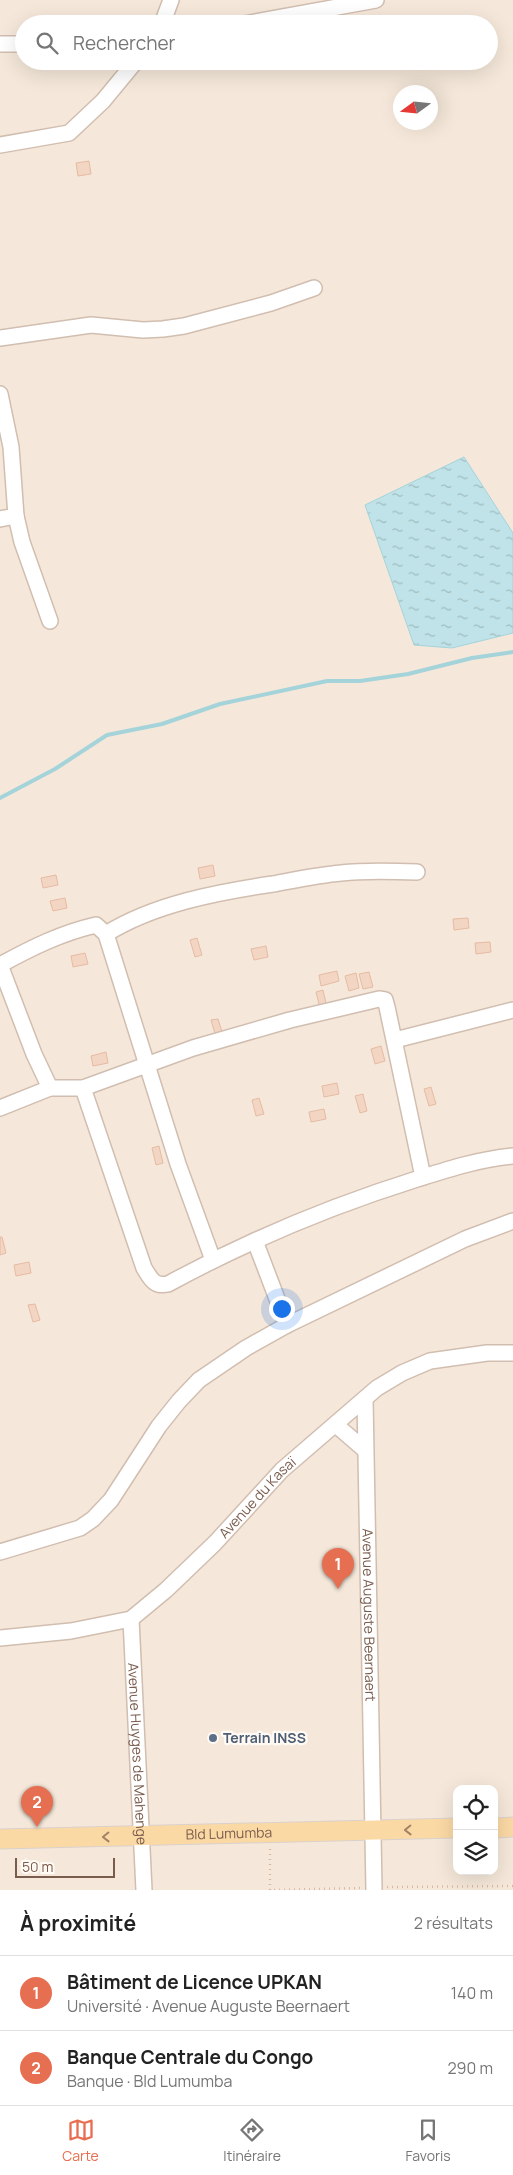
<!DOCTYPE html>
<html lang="fr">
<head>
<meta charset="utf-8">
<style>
	body { margin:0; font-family:Manrope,sans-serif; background:#f6f6f6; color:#222 }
	.controls { position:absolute; right:15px; bottom:15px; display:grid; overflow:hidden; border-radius:10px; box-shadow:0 5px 20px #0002 }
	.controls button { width:45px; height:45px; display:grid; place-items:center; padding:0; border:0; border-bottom:1px solid #e0e0e0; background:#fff; color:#222; font:25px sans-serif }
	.compass { position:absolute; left:393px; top:85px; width:45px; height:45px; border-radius:50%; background:#fff; box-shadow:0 5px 20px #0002; rotate:255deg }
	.scale { position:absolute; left:15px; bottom:12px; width:100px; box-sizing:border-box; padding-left:5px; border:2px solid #7a5c4d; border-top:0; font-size:14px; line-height:18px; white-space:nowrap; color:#7a5c4d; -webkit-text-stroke:4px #fffaf3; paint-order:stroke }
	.you { position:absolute; left:281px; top:1308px; width:18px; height:18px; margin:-12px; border:4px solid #fff; border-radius:50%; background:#1a73e8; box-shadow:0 0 0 8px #1a73e833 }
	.badge { display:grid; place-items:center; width:32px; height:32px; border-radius:50%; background:#e76f51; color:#fff; font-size:16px; font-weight:700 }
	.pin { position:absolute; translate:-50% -41px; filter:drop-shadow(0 1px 2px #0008) }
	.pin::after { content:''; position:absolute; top:26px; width:18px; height:15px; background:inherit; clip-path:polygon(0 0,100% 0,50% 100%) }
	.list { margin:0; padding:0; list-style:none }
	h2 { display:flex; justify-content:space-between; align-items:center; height:65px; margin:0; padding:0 20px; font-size:21px }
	h2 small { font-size:16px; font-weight:400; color:#767676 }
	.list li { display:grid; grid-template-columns:32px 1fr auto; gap:15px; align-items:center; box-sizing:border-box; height:75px; padding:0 20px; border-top:1px solid #e0e0e0 }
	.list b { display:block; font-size:19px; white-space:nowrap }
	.list p { margin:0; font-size:16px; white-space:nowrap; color:#767676 }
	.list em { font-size:16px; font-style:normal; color:#767676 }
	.icon { flex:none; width:28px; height:28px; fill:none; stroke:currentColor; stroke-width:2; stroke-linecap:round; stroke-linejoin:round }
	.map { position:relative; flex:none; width:513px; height:1890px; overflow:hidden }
	.search { position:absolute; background:#fff; box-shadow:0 5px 20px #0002; left:15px; right:15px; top:15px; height:55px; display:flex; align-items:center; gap:12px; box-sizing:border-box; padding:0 18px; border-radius:28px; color:#767676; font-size:19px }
	.sheet { height:215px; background:#fff }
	nav { display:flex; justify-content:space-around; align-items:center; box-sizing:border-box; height:70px; border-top:1px solid #e0e0e0; background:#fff; font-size:14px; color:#767676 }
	nav a { display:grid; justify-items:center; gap:2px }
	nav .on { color:#e76f51 }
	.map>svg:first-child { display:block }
	.residential { fill:#f5e8da; fill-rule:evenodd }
	.water { fill:url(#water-ripples); stroke:#a5d3da }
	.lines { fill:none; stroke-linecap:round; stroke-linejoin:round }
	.stream { stroke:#a5d3da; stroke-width:4 }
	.building { fill:#f3d5c3; stroke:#e6bba3 }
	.minor-casing { stroke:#d1beb0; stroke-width:18 }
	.major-casing { stroke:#dad1cd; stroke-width:21 }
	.path { stroke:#d9b8a5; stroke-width:2.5; stroke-dasharray:1 4; stroke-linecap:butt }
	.minor { stroke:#fff; stroke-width:15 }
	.major { stroke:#fbd9a5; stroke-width:19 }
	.oneway { stroke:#a18267 }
	.service-dot { fill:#5c6f8a; stroke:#fffaf3; stroke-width:2 }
	.labels { text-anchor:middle; stroke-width:4.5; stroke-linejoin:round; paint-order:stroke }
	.street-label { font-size:14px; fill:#7a5c4d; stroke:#fffaf3 }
	.service-label { font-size:14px; font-weight:bold; fill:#4e5e75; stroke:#fffaf3; text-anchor:start }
</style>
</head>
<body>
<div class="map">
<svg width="513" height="1890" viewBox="0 0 513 1890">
	<defs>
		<pattern id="water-ripples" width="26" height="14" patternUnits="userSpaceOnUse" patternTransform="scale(1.25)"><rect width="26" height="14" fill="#bfe3e8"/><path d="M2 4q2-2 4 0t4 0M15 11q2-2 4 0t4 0" fill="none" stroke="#a0bbbe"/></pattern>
	</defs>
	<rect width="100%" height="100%" fill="#fdf6ec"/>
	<!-- residential -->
	<path class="residential" d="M0 0H513V1890H0ZM24 24H489V61H24ZM400 92H430V122H400ZM457 1789H494V1871H457Z"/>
	<!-- water -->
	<path class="water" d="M464 457 513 533V633L452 648 414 645 365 505Z"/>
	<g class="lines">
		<!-- stream -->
		<path class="stream" d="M0 798 55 769 107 735 162 724 220 704 327 681H360L408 674 472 658 513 652"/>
	</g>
	<!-- building -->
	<path class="building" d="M89 161 91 174 78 176 76 163Z
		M213 865 215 876 200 879 198 868Z
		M56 875 58 885 43 888 41 878Z
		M65 898 67 908 53 911 50 901Z
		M468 918 469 928 454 930 453 919Z
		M197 938 202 955 195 957 190 940Z
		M490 942 491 952 476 954 475 943Z
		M266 946 268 957 254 960 251 949Z
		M85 953 88 964 73 967 71 956Z
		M337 971 339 981 321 986 319 975Z
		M369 972 373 987 363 989 359 974Z
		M356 973 359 988 349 991 345 976Z
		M323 990 327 1007 320 1008 316 992Z
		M218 1019 223 1035 216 1037 211 1020Z
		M381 1046 385 1061 375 1064 371 1049Z
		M106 1052 108 1063 93 1066 91 1056Z
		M337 1083 339 1094 324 1097 322 1086Z
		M431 1087 436 1104 429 1106 424 1089Z
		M363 1094 367 1111 360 1113 355 1096Z
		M259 1098 264 1114 256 1116 252 1100Z
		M324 1109 326 1119 311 1122 309 1112Z
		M159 1146 163 1163 156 1165 152 1148Z
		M0 1237H2L6 1253 0 1255Z
		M29 1262 31 1273 16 1276 14 1265Z
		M35 1304 40 1320 33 1322 28 1305Z"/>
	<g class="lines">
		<defs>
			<g id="minor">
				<path d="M162 24 171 0"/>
				<path d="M244 24 376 0"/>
				<path d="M0 44H24"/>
				<path d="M0 145 69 133 103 101 136 61"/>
				<path d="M0 338 91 325 143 330 163 329 184 326 271 303 314 288"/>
				<path d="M0 394 11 447 16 516 22 542 50 621"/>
				<path d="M0 519 16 516"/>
				<path d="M106 934C154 904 218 892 273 884 295 880 318 875 341 873 366 870 392 871 417 872"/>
				<path d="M0 965C31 948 61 933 96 925L106 934 178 1164 213 1260"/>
				<path d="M0 965 34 1054 50 1088"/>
				<path d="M395 1040 513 1010"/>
				<path d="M83 1088 144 1268C151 1279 154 1287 168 1284 247 1241 331 1206 417 1179 449 1169 480 1159 513 1156"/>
				<path d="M0 1108 50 1088H83L193 1048 290 1020 379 999 385 1000 387 1007 423 1177"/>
				<path d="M255 1241 287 1325"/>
				<path id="s1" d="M365 1399 374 1890"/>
				<path d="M336 1425 365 1450"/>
				<path d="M0 1552 80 1528 93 1519 111 1500 159 1426 179 1401 199 1380 246 1348 287 1325 465 1239 513 1221"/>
				<path id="s2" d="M131 1619 144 1890"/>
				<path id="s3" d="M0 1638 71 1631 131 1619 166 1590 215 1543 282 1470 377 1388 402 1373 430 1361 487 1353H513"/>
			</g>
			<g id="major">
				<path d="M494 1828 513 1827"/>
				<path id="s4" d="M0 1839 457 1828"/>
			</g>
		</defs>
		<!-- minor casing -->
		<use href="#minor" class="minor-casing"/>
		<!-- major casing -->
		<use href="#major" class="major-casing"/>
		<!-- path -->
		<path class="path" d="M387 1887 513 1886
			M269 1890 362 1888
			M270 1890V1847"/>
		<!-- minor -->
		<use href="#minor" class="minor"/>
		<!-- major -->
		<use href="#major" class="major"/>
	</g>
	<!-- one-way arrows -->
	<defs><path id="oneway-chevron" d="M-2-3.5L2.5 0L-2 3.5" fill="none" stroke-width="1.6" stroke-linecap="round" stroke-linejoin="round" transform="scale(1.25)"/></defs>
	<g class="oneway">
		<use href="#oneway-chevron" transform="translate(408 1830) rotate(179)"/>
		<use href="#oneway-chevron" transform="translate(106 1837) rotate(179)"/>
	</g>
	<!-- markers -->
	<circle class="service-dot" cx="213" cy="1738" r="5"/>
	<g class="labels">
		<!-- street labels -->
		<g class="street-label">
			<text dy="5" stroke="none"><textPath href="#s3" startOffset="308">Avenue du Kasaï</textPath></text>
			<text dy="5" stroke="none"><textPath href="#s1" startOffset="216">Avenue Auguste Beernaert</textPath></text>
			<text dy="5" stroke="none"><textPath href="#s2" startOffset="135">Avenue Huyges de Mahenge</textPath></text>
			<text dy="5" stroke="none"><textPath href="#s4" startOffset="229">Bld Lumumba</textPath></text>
		</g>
		<!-- service labels -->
		<g class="service-label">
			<text x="223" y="1743">Terrain INSS</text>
		</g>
	</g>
</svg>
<div class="controls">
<button><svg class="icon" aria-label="locate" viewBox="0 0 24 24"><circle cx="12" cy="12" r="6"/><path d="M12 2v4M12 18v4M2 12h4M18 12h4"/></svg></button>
<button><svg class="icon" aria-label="layers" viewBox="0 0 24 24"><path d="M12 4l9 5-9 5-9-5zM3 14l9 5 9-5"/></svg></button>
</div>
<svg class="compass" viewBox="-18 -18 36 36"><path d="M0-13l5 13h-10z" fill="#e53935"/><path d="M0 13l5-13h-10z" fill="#767676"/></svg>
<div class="scale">50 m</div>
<div class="you"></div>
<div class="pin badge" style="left:338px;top:1589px">1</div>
<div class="pin badge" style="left:37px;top:1827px">2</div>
<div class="search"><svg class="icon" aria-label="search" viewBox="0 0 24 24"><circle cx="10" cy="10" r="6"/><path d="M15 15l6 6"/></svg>Rechercher</div>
</div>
<section class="sheet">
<h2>À proximité<small>2 résultats</small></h2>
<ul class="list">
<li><span class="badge">1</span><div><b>Bâtiment de Licence UPKAN</b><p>Université · Avenue Auguste Beernaert</p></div><em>140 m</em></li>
<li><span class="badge">2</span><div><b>Banque Centrale du Congo</b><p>Banque · Bld Lumumba</p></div><em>290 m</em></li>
</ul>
</section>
<nav>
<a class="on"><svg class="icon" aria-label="map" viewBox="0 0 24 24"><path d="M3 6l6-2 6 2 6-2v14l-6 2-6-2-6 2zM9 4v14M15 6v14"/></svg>Carte</a>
<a><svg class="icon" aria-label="directions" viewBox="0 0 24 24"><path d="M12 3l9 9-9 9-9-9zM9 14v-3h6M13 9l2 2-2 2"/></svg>Itinéraire</a>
<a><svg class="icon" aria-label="saved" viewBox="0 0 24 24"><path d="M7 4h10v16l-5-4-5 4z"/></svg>Favoris</a>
</nav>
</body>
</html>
